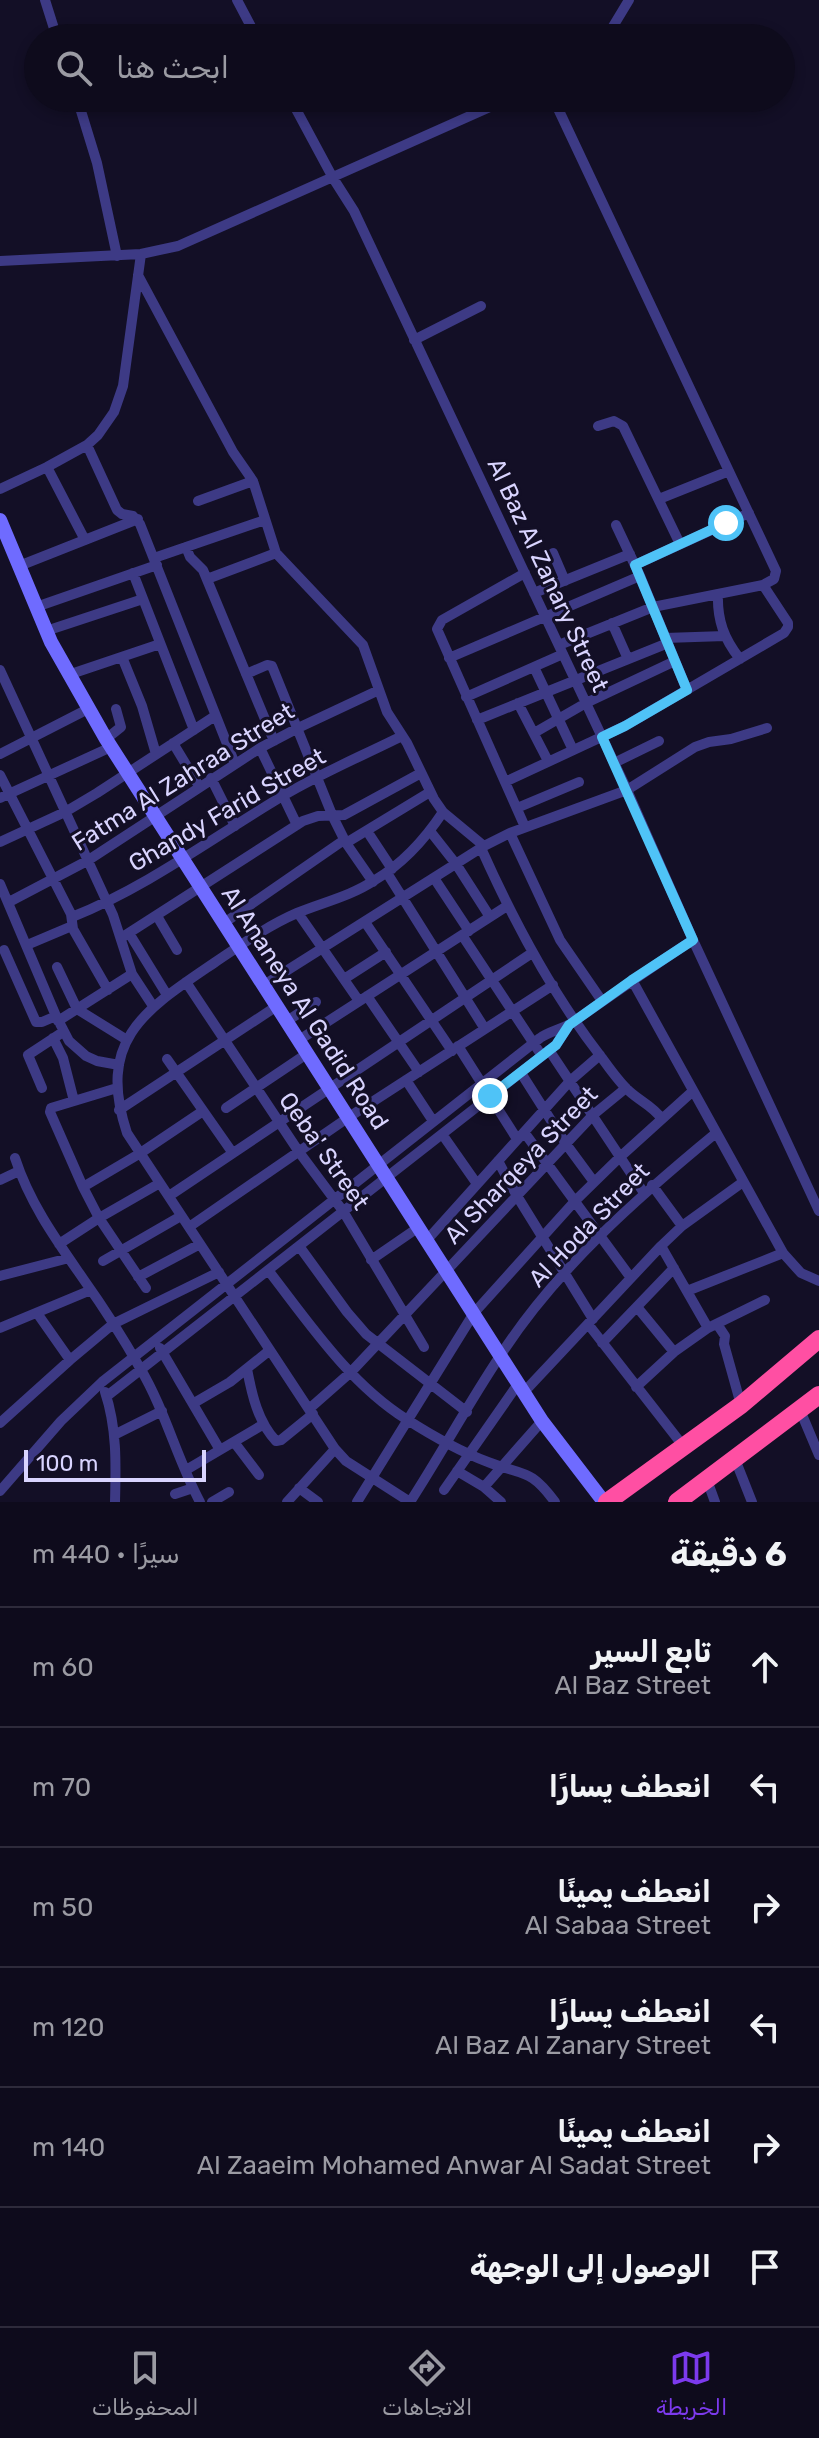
<!DOCTYPE html>
<html lang="ar">
<head>
<meta charset="utf-8">
<style>
	body { margin:0; font-family:Rubik,"Noto Sans Arabic",sans-serif; background:#171425; color:#f1f3f6; direction:rtl }
	.scale { position:absolute; left:24px; bottom:20px; width:182px; box-sizing:border-box; padding-left:8px; border:4px solid #d9d4ff; border-top:0; font-size:22px; line-height:28px; white-space:nowrap; color:#d9d4ff; -webkit-text-stroke:6px #130f26; paint-order:stroke }
	.stop { position:absolute; width:24px; height:24px; margin:-18px; border:6px solid #4fc3f7; border-radius:50%; background:#fff }
	.stop.end { background:#4fc3f7; border-color:#fff; box-shadow:0 2px 8px #0008 }
	.list { margin:0; padding:0; list-style:none }
	h2 { display:flex; justify-content:space-between; align-items:center; height:104px; margin:0; padding:0 32px; font-size:34px }
	h2 small { font-size:26px; font-weight:400; color:#9b9ba3 }
	.list li { display:grid; grid-template-columns:52px 1fr auto; gap:24px; align-items:center; box-sizing:border-box; height:120px; padding:0 32px; border-top:2px solid #2e2b3b }
	.list b { display:block; font-size:30px; white-space:nowrap }
	.list p { margin:0; font-size:26px; white-space:nowrap; color:#9b9ba3 }
	.list em { font-size:26px; font-style:normal; color:#9b9ba3 }
	.icon { flex:none; width:44px; height:44px; fill:none; stroke:currentColor; stroke-width:2; stroke-linecap:round; stroke-linejoin:round }
	.map { position:relative; flex:none; width:819px; height:1502px; overflow:hidden; direction:ltr }
	.search { position:absolute; background:#0e0b1c; box-shadow:0 4px 12px #0003; left:24px; right:24px; top:24px; height:88px; display:flex; align-items:center; gap:20px; box-sizing:border-box; padding:0 28px; border-radius:44px; color:#9b9ba3; font-size:30px }
	.sheet { height:824px; background:#0e0b1c }
	nav { display:flex; justify-content:space-around; align-items:center; box-sizing:border-box; height:112px; border-top:2px solid #2e2b3b; background:#0e0b1c; font-size:22px; color:#9b9ba3 }
	nav a { display:grid; justify-items:center; gap:4px }
	nav .on { color:#7c3aed }
	.map>svg:first-child { display:block }
	.lines { fill:none; stroke-linecap:round; stroke-linejoin:round }
	.street { stroke:#3d3a85; stroke-width:10 }
	.secondary { stroke:#6f6bff; stroke-width:14 }
	.highway { stroke:#ff4fa3; stroke-width:18 }
	.route { stroke:#4fc3f7; stroke-width:10 }
	.labels { text-anchor:middle; stroke-width:6; stroke-linejoin:round; paint-order:stroke }
	.street-label { font-size:24px; fill:#d9d4ff; stroke:#130f26 }
</style>
</head>
<body>
<div class="map">
<svg width="819" height="1502" viewBox="0 0 819 1502">
	<rect width="100%" height="100%" fill="#130f26"/>
	<g class="lines">
		<!-- street -->
		<path class="street" d="M45 0 57 38
			M237 0 257 38
			M606 38 629 0
			M77 98 97 163 117 256
			M290 98 333 178 354 211 627 790 693 940 819 1211
			M553 98 776 571 774 579 763 585 653 607 559 645
			M0 261 141 254 178 246 510 98
			M138 275 233 452 253 481 276 553 363 645 387 712 407 743 434 799 443 812 484 846
			M414 340 481 306
			M598 426 614 421 623 426 680 544
			M87 445 117 510 122 514 133 516 140 524 235 764
			M47 467 85 540
			M0 489 47 467 87 445 98 435 114 412 123 386 141 254
			M659 499 729 471
			M198 501 253 481
			M616 525 640 576 687 690
			M186 547 190 557 203 570 274 741
			M553 553 565 581
			M154 558 265 520
			M635 565 749 513
			M19 566 138 519
			M133 573 194 730
			M525 573 442 620 437 629 525 827
			M207 579 276 553
			M534 593 630 554
			M718 594C717 620 724 639 740 659
			M36 607 157 565
			M612 623 628 659
			M46 631 143 599
			M665 638 725 636
			M122 657 142 706 156 754
			M449 658 640 576
			M534 667 573 750
			M0 670 113 915 132 974 153 1006
			M246 674 267 665 272 666 333 817 346 843 373 882
			M68 675 160 644
			M466 697 563 654
			M518 703 548 761
			M477 720 668 643
			M534 733 586 703 675 661
			M106 739 121 727 116 709
			M173 743 199 786
			M260 748 297 825
			M0 754 88 709
			M614 763 659 741
			M0 775 71 914 73 929 108 990
			M211 778 235 826
			M505 782 625 726 784 633 788 627V623L763 585
			M0 798 111 747
			M517 808 579 782
			M443 812C425 839 404 863 375 880 351 896 324 902 297 913 267 926 241 945 214 963 145 1010 96 1039 127 1133L335 1449 346 1461 410 1502C441 1454 468 1404 500 1356 556 1269 637 1198 716 1133
			M367 831 392 869
			M430 831 456 864 490 917
			M510 833 560 940 602 1001
			M0 842 65 812 97 793 215 716
			M346 843 430 792
			M481 848C514 922 552 994 602 1058 610 1069 619 1082 629 1091 641 1102 653 1106 662 1119
			M387 873 485 1029
			M434 878 469 931
			M0 884 56 1016 69 1041 86 1056 97 1061 119 1065
			M9 902 87 861 260 748 298 728 379 690
			M298 913 359 1001
			M157 916 177 950
			M72 917C147 887 212 838 281 797 319 774 362 756 402 736
			M365 922 452 1051
			M224 923 344 840
			M129 933 167 995
			M462 935 542 1056
			M121 938 303 821 318 816 344 815 421 773
			M27 945 72 926
			M4 950 36 1022H42L56 1016
			M57 967 77 1009 127 1040
			M344 979 386 952
			M632 980 783 1253 801 1273 819 1281
			M186 982 299 1152 343 1211 424 1347
			M264 985 484 846 510 833 627 790 695 747 709 742 731 739 767 728
			M367 996 419 1072
			M58 1021 132 974
			M287 1021 316 1002
			M53 1038 63 1058 74 1101
			M299 1040 507 906
			M458 1046 517 1139
			M549 1050 644 1193
			M167 1059 232 1152
			M521 1073 566 1144 594 1182
			M406 1080 433 1121
			M42 1088 28 1055 63 1032
			M117 1088 51 1108 50 1112 83 1187 99 1218 146 1288
			M226 1108 308 1053
			M119 1110 277 1006
			M524 1132 631 1278
			M442 1134 477 1184
			M15 1158C30 1204 57 1241 84 1280 104 1308 123 1338 140 1368 165 1410 177 1459 200 1502
			M498 1161 517 1196 593 1319
			M0 1180 19 1171
			M652 1185 682 1226
			M83 1187 139 1154 203 1111
			M169 1196 532 953
			M189 1227 349 1117 553 985
			M427 1240 570 1081 600 1055
			M59 1244 99 1218 160 1183
			M299 1246 347 1312 366 1334 467 1412
			M661 1246 708 1328
			M371 1260 419 1227
			M103 1261 181 1216
			M268 1270C309 1323 349 1383 406 1419 431 1435 461 1452 488 1462 524 1476 530 1468 555 1502
			M0 1276 69 1258
			M138 1277 200 1244
			M687 1291 783 1253
			M637 1307 674 1352
			M37 1313 70 1360
			M588 1324 684 1447
			M717 1324 725 1336 724 1344 741 1405
			M0 1328 91 1290
			M602 1343 674 1268
			M160 1348 220 1450
			M247 1369C252 1395 258 1422 276 1441L281 1440 313 1414
			M636 1387 674 1352 708 1328 765 1300
			M105 1392C117 1428 116 1464 115 1502
			M524 1392 661 1246 682 1226 743 1182
			M107 1396 556 1045 569 1025
			M194 1403 230 1382 270 1350
			M309 1409 351 1372 593 1115 626 1088
			M800 1410 819 1455
			M0 1423 70 1360 113 1324 219 1272
			M114 1435 162 1411
			M234 1442 259 1475
			M735 1459 752 1502
			M186 1470 264 1424
			M457 1471 484 1487 501 1502
			M707 1480 715 1502
			M484 1487 542 1421
			M299 1488 318 1502
			M444 1490 518 1384
			M0 1491 61 1421 102 1382 540 1038C550 1031 563 1029 573 1022 613 994 653 966 693 940
			M175 1494 193 1488
			M212 1502 229 1492
			M287 1502 335 1449
			M357 1502 474 1313 575 1201 620 1157 693 1091"/>
		<!-- secondary -->
		<path class="secondary" d="M0 520 51 642 106 739 542 1421 604 1502"/>
		<!-- highway -->
		<path class="highway" d="M607 1502 741 1405 819 1339
			M677 1502 819 1395"/>
	</g>
	<g class="lines">
		<!-- route -->
		<path class="route" d="M490 1096 556 1045 569 1025 632 980 693 940 602 737 625 726 687 690 635 565 726 523"/>
	</g>
	<g class="labels">
		<!-- street labels -->
		<g class="street-label">
			<text transform="translate(548 575) rotate(65)" y="8">Al Baz Al Zanary Street</text>
			<text transform="translate(183 777) rotate(-32)" y="8">Fatma Al Zahraa Street</text>
			<text transform="translate(227 810) rotate(-30)" y="8">Ghandy Farid Street</text>
			<text transform="translate(305 1008) rotate(57)" y="8">Al Ananeya Al Gadid Road</text>
			<text transform="translate(324 1151) rotate(55)" y="8">Qeba' Street</text>
			<text transform="translate(521 1165) rotate(-46)" y="8">Al Sharqeya Street</text>
			<text transform="translate(589 1225) rotate(-46)" y="8">Al Hoda Street</text>
		</g>
	</g>
</svg>
<div class="scale">100 m</div>
<div class="stop" style="left:726px;top:523px"></div>
<div class="stop end" style="left:490px;top:1096px"></div>
<div class="search"><svg class="icon" aria-label="search" viewBox="0 0 24 24"><circle cx="10" cy="10" r="6"/><path d="M15 15l6 6"/></svg>ابحث هنا</div>
</div>
<section class="sheet">
<h2>6 دقيقة<small>سيرًا · 440 m</small></h2>
<ul class="list">
<li><svg class="icon" aria-label="ahead" viewBox="0 0 24 24"><path d="M12 20V5M6 11l6-6 6 6"/></svg><div><b>تابع السير</b><p>Al Baz Street</p></div><em>60 m</em></li>
<li><svg class="icon" aria-label="left" viewBox="0 0 24 24"><path d="M17 20v-9H6M10 6l-5 5 5 5"/></svg><div><b>انعطف يسارًا</b></div><em>70 m</em></li>
<li><svg class="icon" aria-label="right" viewBox="0 0 24 24"><path d="M7 20v-9h11M14 6l5 5-5 5"/></svg><div><b>انعطف يمينًا</b><p>Al Sabaa Street</p></div><em>50 m</em></li>
<li><svg class="icon" aria-label="left" viewBox="0 0 24 24"><path d="M17 20v-9H6M10 6l-5 5 5 5"/></svg><div><b>انعطف يسارًا</b><p>Al Baz Al Zanary Street</p></div><em>120 m</em></li>
<li><svg class="icon" aria-label="right" viewBox="0 0 24 24"><path d="M7 20v-9h11M14 6l5 5-5 5"/></svg><div><b>انعطف يمينًا</b><p>Al Zaaeim Mohamed Anwar Al Sadat Street</p></div><em>140 m</em></li>
<li><svg class="icon" aria-label="arrive" viewBox="0 0 24 24"><path d="M6 21V4h12l-3 4 3 4H6"/></svg><div><b>الوصول إلى الوجهة</b></div></li>
</ul>
</section>
<nav>
<a class="on"><svg class="icon" aria-label="map" viewBox="0 0 24 24"><path d="M3 6l6-2 6 2 6-2v14l-6 2-6-2-6 2zM9 4v14M15 6v14"/></svg>الخريطة</a>
<a><svg class="icon" aria-label="directions" viewBox="0 0 24 24"><path d="M12 3l9 9-9 9-9-9zM9 14v-3h6M13 9l2 2-2 2"/></svg>الاتجاهات</a>
<a><svg class="icon" aria-label="saved" viewBox="0 0 24 24"><path d="M7 4h10v16l-5-4-5 4z"/></svg>المحفوظات</a>
</nav>
</body>
</html>
